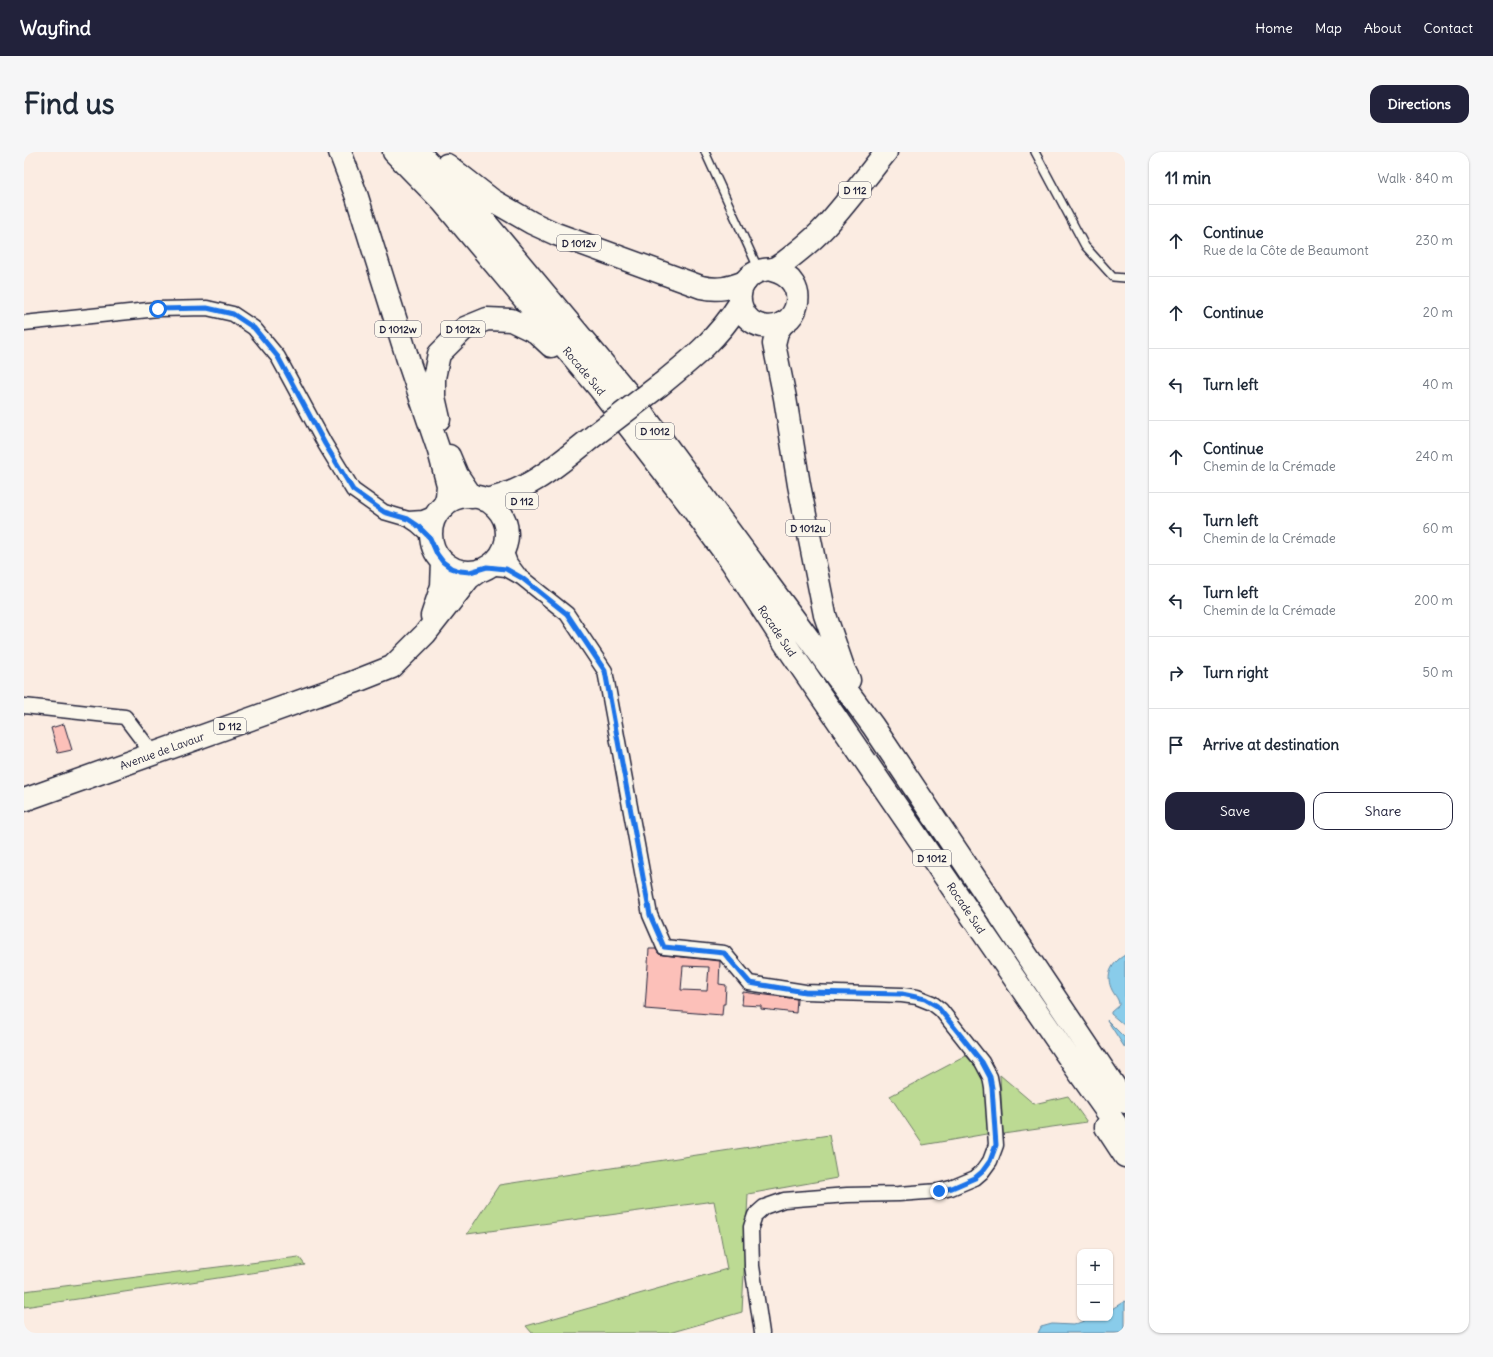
<!DOCTYPE html>
<html lang="en">
<head>
<meta charset="utf-8">
<style>
	body { margin:0; font-family:Delius,sans-serif; background:#f6f6f7; color:#1f2937 }
	.controls { position:absolute; right:12px; bottom:12px; display:grid; overflow:hidden; border-radius:8px; box-shadow:0 1px 3px #0004 }
	.controls button { width:36px; height:36px; display:grid; place-items:center; padding:0; border:0; border-bottom:1px solid #e0e1e3; background:#fff; color:#1f2937; font:20px sans-serif }
	.stop { position:absolute; width:12px; height:12px; margin:-9px; border:3px solid #1a73e8; border-radius:50%; background:#fff }
	.stop.end { background:#1a73e8; border-color:#fff; box-shadow:0 1px 4px #0008 }
	.list { margin:0; padding:0; list-style:none }
	h2 { display:flex; justify-content:space-between; align-items:center; height:52px; margin:0; padding:0 16px; font-size:17px }
	h2 small { font-size:13px; font-weight:400; color:#747a83 }
	.list li { display:grid; grid-template-columns:26px 1fr auto; gap:12px; align-items:center; box-sizing:border-box; height:72px; padding:0 16px; border-top:1px solid #e0e1e3 }
	.list b { display:block; font-size:15px; white-space:nowrap }
	.list p { margin:0; font-size:13px; white-space:nowrap; color:#747a83 }
	.list em { font-size:13px; font-style:normal; color:#747a83 }
	.actions { display:flex; gap:8px; padding:12px 16px }
	.actions a { flex:1; padding:9px 0; border:1px solid #22223b; border-radius:12px; text-align:center; font-size:14px; color:#22223b }
	.actions .main { background:#22223b; color:#fff }
	.icon { flex:none; width:22px; height:22px; fill:none; stroke:currentColor; stroke-width:2; stroke-linecap:round; stroke-linejoin:round }
	.map { position:relative; flex:none; width:1101px; height:1181px; overflow:hidden; border-radius:12px }
	header { display:flex; align-items:center; gap:24px; box-sizing:border-box; height:56px; padding:0 20px; background:#22223b; color:#fff }
	header strong { font-size:19px }
	nav { display:flex; gap:22px; margin-inline-start:auto; font-size:14px }
	.intro { display:flex; align-items:center; justify-content:space-between; box-sizing:border-box; height:96px; padding:0 24px }
	h1 { margin:0; font-size:28px }
	.button { padding:10px 18px; border-radius:12px; background:#22223b; color:#fff; font-size:14px; font-weight:700 }
	main { display:flex; gap:24px; padding:0 24px }
	aside { flex:1; background:#fff; border-radius:12px; box-shadow:0 1px 3px #0004 }
	.map>svg:first-child { display:block }
	.green { fill:#bcda93; stroke:#6f7e67 }
	.water { fill:#89ccea; stroke:#6088a4 }
	.building { fill:#fcc0b9; stroke:#22223b; fill-rule:evenodd }
	.lines { fill:none; stroke-linecap:round; stroke-linejoin:round }
	.lane-casing { stroke:#22223b; stroke-width:10 }
	.street-casing { stroke:#22223b; stroke-width:17 }
	.primary-casing { stroke:#22223b; stroke-width:25 }
	.highway-casing { stroke:#22223b; stroke-width:25 }
	.lane { stroke:#fbf7ec; stroke-width:7 }
	.street { stroke:#fbf7ec; stroke-width:14 }
	.primary { stroke:#fbf7ec; stroke-width:22 }
	.highway { stroke:#fbf7ec; stroke-width:22 }
	.primary-bridge-casing { stroke:#22223b; stroke-width:25; stroke-linecap:butt }
	.primary-bridge { stroke:#fbf7ec; stroke-width:22 }
	.route { stroke:#1a73e8; stroke-width:5 }
	.labels { text-anchor:middle; stroke-width:3.5; stroke-linejoin:round; paint-order:stroke }
	.shield { fill:#fbf7ec; stroke:#636270; stroke-width:1 }
	.shield-label { font-size:10px; font-weight:bold; fill:#22223b }
	.street-label { font-size:11px; fill:#22223b; stroke:#fbf7ec }
</style>
</head>
<body>
<header>
<strong>Wayfind</strong>
<nav><a>Home</a><a>Map</a><a>About</a><a>Contact</a></nav>
</header>
<div class="intro"><h1>Find us</h1><a class="button">Directions</a></div>
<main>
<div class="map">
<svg width="1101" height="1181" viewBox="0 0 1101 1181">
	<rect width="100%" height="100%" fill="#fbece2"/>
	<filter id="ink" filterUnits="userSpaceOnUse"><feTurbulence type="fractalNoise" baseFrequency=".025" numOctaves="2"/><feDisplacementMap in="SourceGraphic" scale="8" xChannelSelector="R" yChannelSelector="G"/><feConvolveMatrix kernelMatrix="1 2 1 2 8 2 1 2 1" color-interpolation-filters="sRGB"/></filter>
	<g filter="url(#ink)">
		<!-- green -->
		<path class="green" d="M942 904 956 919 962 935 968 981 899 993 866 944Z
			M976 923 1010 952 1044 944 1063 970 979 982Z
			M805 983 813 1026 724 1042 718 1160 645 1181H508L502 1174 703 1117 690 1049 443 1082 475 1033Z
			M275 1105 281 1113 0 1155V1139Z"/>
		<!-- water -->
		<path class="water" d="M1101 803V874L1087 862V860L1095 853C1095 847 1091 844 1088 838 1081 824 1087 811 1101 803Z
			M1083 868 1101 886V896Z
			M1101 1149V1181H1014L1017 1175 1028 1172 1049 1173 1068 1166H1086V1158Z"/>
		<!-- building -->
		<path class="building" d="M40 572 48 598 34 601 27 576Z
			M625 797H632L635 802 639 803 696 809 695 832 702 833 701 852H699L698 863 621 857ZM659 814 685 815 683 839 657 838Z
			M719 840 773 847 772 861 737 857V854L718 853Z"/>
		<g class="lines">
			<defs>
				<path id="lane" d="M681 0 734 116
					M1011 0 1061 94 1089 125 1101 126"/>
				<path id="street" d="M0 171 134 157 183 156 209 162 230 176 254 205 301 292 329 338 360 360 384 367 393 373 402 381 409 393
					M384 367 399 366 414 360
					M480 395 486 411 495 423
					M463 415 482 417 498 426 543 462 581 519 626 763 640 795 700 801 725 831 781 840 878 843 893 845 908 851 917 858 958 910 966 925 968 936 972 993 966 1009 958 1020 951 1026 927 1036 915 1039 875 1042 823 1043 760 1048 740 1055 731 1063 727 1075 728 1114 738 1181
					M0 554 101 565 129 602"/>
				<path id="primary" d="M748 118C790 128 775 182 738 174 719 170 710 147 720 131 725 124 732 119 740 118 743 117 746 118 749 117 754 115 758 112 762 109 775 99 789 88 801 75 822 52 842 25 862 0
					M636 233C668 207 694 186 716 151
					M407 382a38 38 0 1 1 76 0a38 38 0 1 1-76 0Z
					M461 348C505 340 538 309 572 282
					M408 464 418 434 419 410
					M0 648 330 530 368 515 401 482 445 426 456 418"/>
				<path id="highway" d="M316 0 333 45 386 214 415 299 424 333 423 345 420 354
					M370 0 418 49 576 237 665 352 707 409 762 493 1054 919 1101 985
					M394 0 457 65 602 239 849 574 1101 950
					M423 13 468 48 508 71 532 82 677 135C694 139 705 136 721 130
					M759 171 753 180 750 192 761 246 775 333 801 463 820 518 825 528
					M415 267 410 245V226L415 202 441 176 463 167 487 168 512 180 527 194
					M425 304 433 323 448 345
					M1082 975 1101 1004"/>
			</defs>
			<!-- lane casing -->
			<use href="#lane" class="lane-casing"/>
			<!-- street casing -->
			<use href="#street" class="street-casing"/>
			<!-- primary casing -->
			<use href="#primary" class="primary-casing"/>
			<!-- highway casing -->
			<use href="#highway" class="highway-casing"/>
			<!-- lane -->
			<use href="#lane" class="lane"/>
			<!-- street -->
			<use href="#street" class="street"/>
			<!-- primary -->
			<use href="#primary" class="primary"/>
			<!-- highway -->
			<use href="#highway" class="highway"/>
			<defs>
				<path id="primary-bridge" d="M572 282 636 233"/>
			</defs>
			<!-- primary-bridge casing -->
			<use href="#primary-bridge" class="primary-bridge-casing"/>
			<!-- primary-bridge -->
			<use href="#primary-bridge" class="primary-bridge"/>
		</g>
	</g>
	<g class="lines" filter="url(#ink)">
		<!-- route -->
		<path class="route" d="M134 157 183 156 209 162 230 176 254 205 301 292 329 338 360 360 384 367 393 373 406 386 413 402 419 410 427 416 436 419 446 420 463 415 482 417 498 426 543 462 581 519 626 763 640 795 700 801 726 831 781 840 878 842 901 847 913 854 958 910 966 925 968 936 972 993 966 1009 958 1020 951 1026 928 1036 915 1039"/>
	</g>
	<g class="labels">
		<!-- shield labels -->
		<g class="shield">
			<rect x="815" y="30" width="32" height="16" rx="3"/>
			<rect x="533" y="83" width="44" height="16" rx="3"/>
			<rect x="351" y="169" width="46" height="16" rx="3"/>
			<rect x="417" y="169" width="44" height="16" rx="3"/>
			<rect x="612" y="271" width="38" height="16" rx="3"/>
			<rect x="482" y="341" width="32" height="16" rx="3"/>
			<rect x="762" y="368" width="44" height="16" rx="3"/>
			<rect x="190" y="566" width="32" height="16" rx="3"/>
			<rect x="889" y="698" width="38" height="16" rx="3"/>
		</g>
		<g class="shield-label">
			<text x="831" y="42">D 112</text>
			<text x="555" y="95">D 1012v</text>
			<text x="374" y="181">D 1012w</text>
			<text x="439" y="181">D 1012x</text>
			<text x="631" y="283">D 1012</text>
			<text x="498" y="353">D 112</text>
			<text x="784" y="380">D 1012u</text>
			<text x="206" y="578">D 112</text>
			<text x="908" y="710">D 1012</text>
		</g>
		<!-- street labels -->
		<g class="street-label">
			<text transform="translate(560 219) rotate(50)" y="4">Rocade Sud</text>
			<text transform="translate(753 479) rotate(56)" y="4">Rocade Sud</text>
			<text transform="translate(138 599) rotate(-20)" y="4">Avenue de Lavaur</text>
			<text transform="translate(942 756) rotate(56)" y="4">Rocade Sud</text>
		</g>
	</g>
</svg>
<div class="controls">
<button>+</button>
<button>−</button>
</div>
<div class="stop" style="left:134px;top:157px"></div>
<div class="stop end" style="left:915px;top:1039px"></div>
</div>
<aside>
<h2>11 min<small>Walk · 840 m</small></h2>
<ul class="list">
<li><svg class="icon" aria-label="ahead" viewBox="0 0 24 24"><path d="M12 20V5M6 11l6-6 6 6"/></svg><div><b>Continue</b><p>Rue de la Côte de Beaumont</p></div><em>230 m</em></li>
<li><svg class="icon" aria-label="ahead" viewBox="0 0 24 24"><path d="M12 20V5M6 11l6-6 6 6"/></svg><div><b>Continue</b></div><em>20 m</em></li>
<li><svg class="icon" aria-label="left" viewBox="0 0 24 24"><path d="M17 20v-9H6M10 6l-5 5 5 5"/></svg><div><b>Turn left</b></div><em>40 m</em></li>
<li><svg class="icon" aria-label="ahead" viewBox="0 0 24 24"><path d="M12 20V5M6 11l6-6 6 6"/></svg><div><b>Continue</b><p>Chemin de la Crémade</p></div><em>240 m</em></li>
<li><svg class="icon" aria-label="left" viewBox="0 0 24 24"><path d="M17 20v-9H6M10 6l-5 5 5 5"/></svg><div><b>Turn left</b><p>Chemin de la Crémade</p></div><em>60 m</em></li>
<li><svg class="icon" aria-label="left" viewBox="0 0 24 24"><path d="M17 20v-9H6M10 6l-5 5 5 5"/></svg><div><b>Turn left</b><p>Chemin de la Crémade</p></div><em>200 m</em></li>
<li><svg class="icon" aria-label="right" viewBox="0 0 24 24"><path d="M7 20v-9h11M14 6l5 5-5 5"/></svg><div><b>Turn right</b></div><em>50 m</em></li>
<li><svg class="icon" aria-label="arrive" viewBox="0 0 24 24"><path d="M6 21V4h12l-3 4 3 4H6"/></svg><div><b>Arrive at destination</b></div></li>
</ul>
<div class="actions"><a class="main">Save</a><a>Share</a></div>
</aside>
</main>
</body>
</html>
